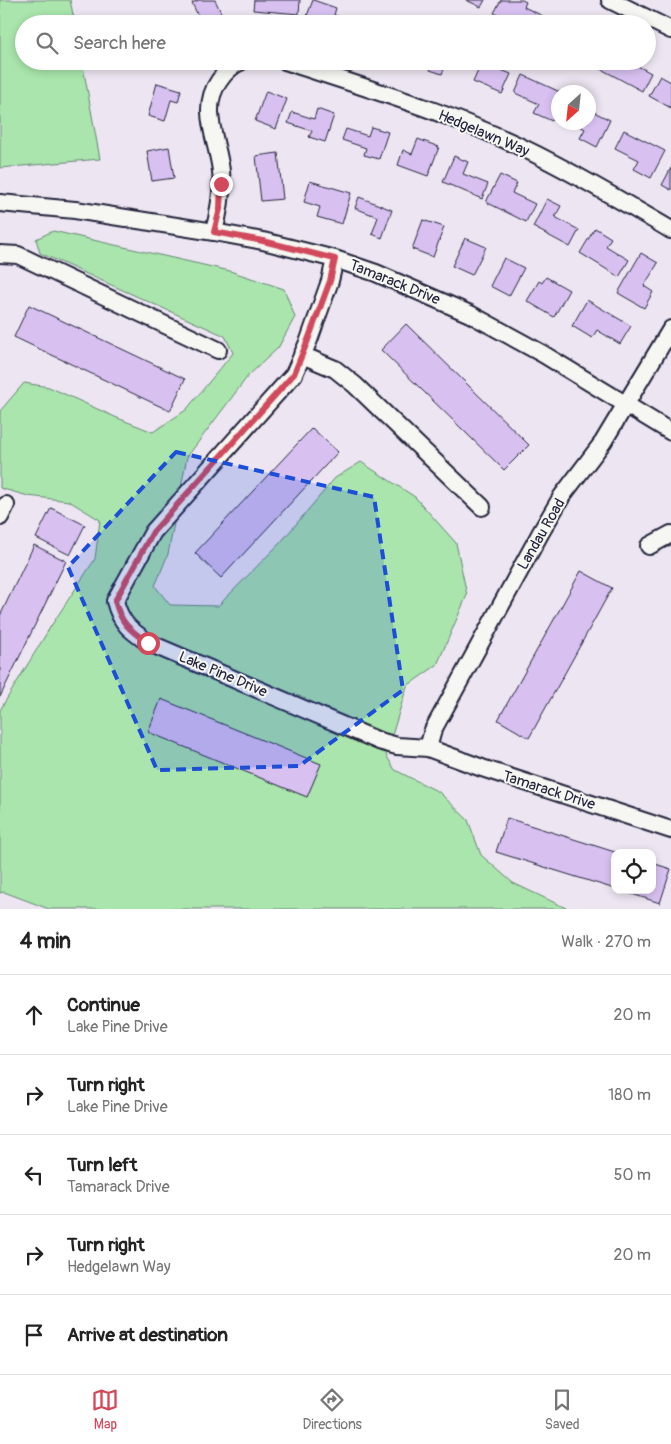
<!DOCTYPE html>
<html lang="en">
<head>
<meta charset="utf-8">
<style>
	body { margin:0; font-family:Pangolin,sans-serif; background:#f6f6f6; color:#222 }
	.controls { position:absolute; right:15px; bottom:15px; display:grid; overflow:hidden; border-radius:10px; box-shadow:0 2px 8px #0003 }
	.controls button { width:45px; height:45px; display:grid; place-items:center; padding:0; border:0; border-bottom:1px solid #e0e0e0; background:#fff; color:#222; font:25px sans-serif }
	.compass { position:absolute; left:551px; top:85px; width:45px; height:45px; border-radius:50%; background:#fff; box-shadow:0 2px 8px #0003; rotate:207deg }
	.stop { position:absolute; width:15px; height:15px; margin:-11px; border:4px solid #d1495b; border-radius:50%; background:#fff }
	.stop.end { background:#d1495b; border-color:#fff; box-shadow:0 1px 5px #0008 }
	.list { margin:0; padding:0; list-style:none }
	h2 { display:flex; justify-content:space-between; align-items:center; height:65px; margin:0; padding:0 20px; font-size:21px }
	h2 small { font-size:16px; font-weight:400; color:#767676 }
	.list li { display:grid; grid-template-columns:32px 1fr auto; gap:15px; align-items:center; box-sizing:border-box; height:80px; padding:0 20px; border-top:1px solid #e0e0e0 }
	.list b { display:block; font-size:19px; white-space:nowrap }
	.list p { margin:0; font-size:16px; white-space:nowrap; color:#767676 }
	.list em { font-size:16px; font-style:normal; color:#767676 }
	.icon { flex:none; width:28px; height:28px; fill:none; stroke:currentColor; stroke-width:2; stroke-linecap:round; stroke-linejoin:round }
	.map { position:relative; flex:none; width:671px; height:909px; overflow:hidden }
	.search { position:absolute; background:#fff; box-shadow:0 2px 8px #0003; left:15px; right:15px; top:15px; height:55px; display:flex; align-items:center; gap:12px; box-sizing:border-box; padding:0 18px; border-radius:28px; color:#767676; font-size:19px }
	.sheet { height:465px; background:#fff }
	nav { display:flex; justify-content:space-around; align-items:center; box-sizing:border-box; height:70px; border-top:1px solid #e0e0e0; background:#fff; font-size:14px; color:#767676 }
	nav a { display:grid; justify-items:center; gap:2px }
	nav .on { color:#d1495b }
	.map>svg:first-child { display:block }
	.green { fill:#a9e5ac; stroke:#668474 }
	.building { fill:#d8c1f1; stroke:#22223b }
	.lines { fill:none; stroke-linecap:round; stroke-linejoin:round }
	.minor-casing { stroke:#22223b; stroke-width:20 }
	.minor { stroke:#f6f6f2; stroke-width:16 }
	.route { stroke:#d1495b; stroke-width:6 }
	.marked { fill:#1d4ed8; fill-opacity:0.2; stroke:#1d4ed8; stroke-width:4; stroke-dasharray:10 6; stroke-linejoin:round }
	.labels { text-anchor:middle; stroke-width:4; stroke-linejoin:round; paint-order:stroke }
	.street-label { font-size:15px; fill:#22223b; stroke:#f6f6f2 }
</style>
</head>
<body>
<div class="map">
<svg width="671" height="909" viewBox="0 0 671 909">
	<rect width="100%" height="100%" fill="#ede6f2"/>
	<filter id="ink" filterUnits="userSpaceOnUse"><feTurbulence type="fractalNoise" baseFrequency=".02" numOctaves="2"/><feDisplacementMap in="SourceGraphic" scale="10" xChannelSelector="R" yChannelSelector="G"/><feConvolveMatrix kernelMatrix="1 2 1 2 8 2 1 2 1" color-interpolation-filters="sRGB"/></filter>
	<g filter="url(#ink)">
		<!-- green -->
		<path class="green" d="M0 0H70L75 24H24V61H82L100 159 0 168Z
			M53 231 230 271 284 289 295 317 278 348 248 376 187 457 168 554 155 586 170 605 218 606 281 542 335 478 361 462 415 497 456 543 467 595 437 665 407 686 386 755 395 770 439 792 468 820 481 855 513 883 568 909H49L4 892 0 893V710L51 626 95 559 100 520 69 501 28 496 0 488V411L24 383 49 387 115 417 153 432 186 410 233 353 225 336 40 253 36 239Z"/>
		<!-- building -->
		<path class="building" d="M199 0H215L226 23 202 24 192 3Z
			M254 0H300L299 14 253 10Z
			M313 0 336 8 334 15 356 22 355 24H312L305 21Z
			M466 0H485L481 7Z
			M501 0H522L526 2 524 7 545 17 542 24H516L494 13Z
			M427 61H447L442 74 430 70 432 63Z
			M605 61H628L651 73 642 91 601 69Z
			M482 62 511 74 502 94 473 82Z
			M523 75 560 92H558V107L552 121 534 113 539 104 515 93Z
			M660 76 671 82V108L649 96Z
			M157 83 181 90 178 102 171 100 165 121 148 116Z
			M266 91 287 99 276 129 255 121Z
			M317 109 334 115 325 142 309 137 312 131 288 123 292 112 314 119Z
			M588 109 610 120 597 147 580 138 585 129 572 122H588Z
			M371 127 388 132 379 159 364 155 366 148 342 140 346 129 368 136Z
			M624 130 665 151 651 178 634 169 639 160 615 148Z
			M418 139 439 147 428 176 398 165 403 150 412 154Z
			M169 147 174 178 152 181 147 151Z
			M278 153 283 199 261 201 256 156Z
			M454 156 468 162 463 174 488 184 482 199 443 182Z
			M671 168V190L662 185Z
			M500 175 517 183 512 193 535 204 526 222 486 202Z
			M310 181 351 193 342 224 317 217 320 207 304 202Z
			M359 197 392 210 382 238 372 234 378 217 355 208Z
			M547 199 561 206 555 217 579 230 570 247 533 227Z
			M423 220 444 227 433 257 412 249Z
			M595 228 611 238 606 246 629 260 619 277 580 253Z
			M465 238 486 247 472 275 452 266Z
			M641 253 658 263 644 286 653 292 644 308 618 293Z
			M504 258 524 268 509 296 490 286Z
			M546 277 569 290 554 317 527 301 539 281 542 283Z
			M587 300 631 326 620 344 597 330 592 338 572 326Z
			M29 305 185 379 170 411 14 337Z
			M406 324 529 445 504 470 381 350Z
			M312 428 338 452 221 578 195 553Z
			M51 508 85 525 70 555 36 538Z
			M34 545 66 561 0 697V616Z
			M581 571 612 588 529 738 498 720Z
			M161 699 321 764 307 797 148 732Z
			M507 818 618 853H615V889L496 852Z
			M652 863 671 869 660 903 619 890H652Z"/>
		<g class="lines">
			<defs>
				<path id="minor" d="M610 0 671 30
					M285 61C365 88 449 112 525 149 575 173 623 202 671 230
					M0 203 75 210 214 232 263 241 335 259 376 273 470 314 543 354 671 432
					M214 232C219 212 223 192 221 171 218 141 199 109 219 81 225 72 232 65 242 61
					M0 254 18 255 218 350
					M335 259 330 281 309 340 294 374 153 532 115 601C121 624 130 630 149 643L379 741 397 746 428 748 482 768 671 830
					M302 355 335 369 355 385 482 507
					M0 517 6 505
					M649 546 671 534
					M428 748 433 730 541 532 562 496 603 442 671 329"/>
			</defs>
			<!-- minor casing -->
			<use href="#minor" class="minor-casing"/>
			<!-- minor -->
			<use href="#minor" class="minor"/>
		</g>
	</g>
	<g class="lines" filter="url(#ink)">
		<!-- route -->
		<path class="route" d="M148 643C130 630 121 624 115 601L153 532 294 374 308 340 330 281 335 259 263 241 214 232 220 209 221 184"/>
	</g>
	<!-- marked area -->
	<path class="marked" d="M176 452 374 497 403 690 299 766 157 770 68 567Z"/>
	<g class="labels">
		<!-- street labels -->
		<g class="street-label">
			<text transform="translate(484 133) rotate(23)" y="5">Hedgelawn Way</text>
			<text transform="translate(395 282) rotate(22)" y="5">Tamarack Drive</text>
			<text transform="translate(541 534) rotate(-60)" y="5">Landau Road</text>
			<text transform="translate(223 674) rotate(23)" y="5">Lake Pine Drive</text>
			<text transform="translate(549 790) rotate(18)" y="5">Tamarack Drive</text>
		</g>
	</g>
</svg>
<div class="controls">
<button><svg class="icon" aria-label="locate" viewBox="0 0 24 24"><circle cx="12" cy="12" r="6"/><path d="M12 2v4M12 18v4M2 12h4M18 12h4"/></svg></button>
</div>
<svg class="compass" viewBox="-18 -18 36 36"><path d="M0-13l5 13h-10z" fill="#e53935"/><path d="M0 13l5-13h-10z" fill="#767676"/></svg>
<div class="stop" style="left:148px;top:643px"></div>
<div class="stop end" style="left:221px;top:184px"></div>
<div class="search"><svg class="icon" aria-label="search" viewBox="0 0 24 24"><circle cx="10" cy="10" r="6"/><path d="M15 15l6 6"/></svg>Search here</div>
</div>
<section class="sheet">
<h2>4 min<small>Walk · 270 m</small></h2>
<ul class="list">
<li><svg class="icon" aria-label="ahead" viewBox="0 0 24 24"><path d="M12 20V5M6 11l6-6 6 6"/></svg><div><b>Continue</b><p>Lake Pine Drive</p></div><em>20 m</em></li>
<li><svg class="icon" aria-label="right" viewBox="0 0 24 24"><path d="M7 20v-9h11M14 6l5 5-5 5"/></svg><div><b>Turn right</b><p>Lake Pine Drive</p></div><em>180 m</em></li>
<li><svg class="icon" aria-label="left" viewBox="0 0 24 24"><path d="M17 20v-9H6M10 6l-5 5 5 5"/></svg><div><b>Turn left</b><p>Tamarack Drive</p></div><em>50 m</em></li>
<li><svg class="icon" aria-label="right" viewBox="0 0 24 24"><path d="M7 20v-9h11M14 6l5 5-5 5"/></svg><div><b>Turn right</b><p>Hedgelawn Way</p></div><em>20 m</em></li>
<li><svg class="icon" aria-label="arrive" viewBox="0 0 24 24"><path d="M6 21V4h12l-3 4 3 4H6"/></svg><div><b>Arrive at destination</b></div></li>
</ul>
</section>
<nav>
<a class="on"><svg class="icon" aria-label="map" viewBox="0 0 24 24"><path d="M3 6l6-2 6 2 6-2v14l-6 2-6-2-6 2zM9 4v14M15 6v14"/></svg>Map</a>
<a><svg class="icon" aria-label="directions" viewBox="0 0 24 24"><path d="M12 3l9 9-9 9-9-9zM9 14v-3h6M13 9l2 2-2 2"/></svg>Directions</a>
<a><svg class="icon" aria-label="saved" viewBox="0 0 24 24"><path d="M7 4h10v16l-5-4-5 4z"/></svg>Saved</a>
</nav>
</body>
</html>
